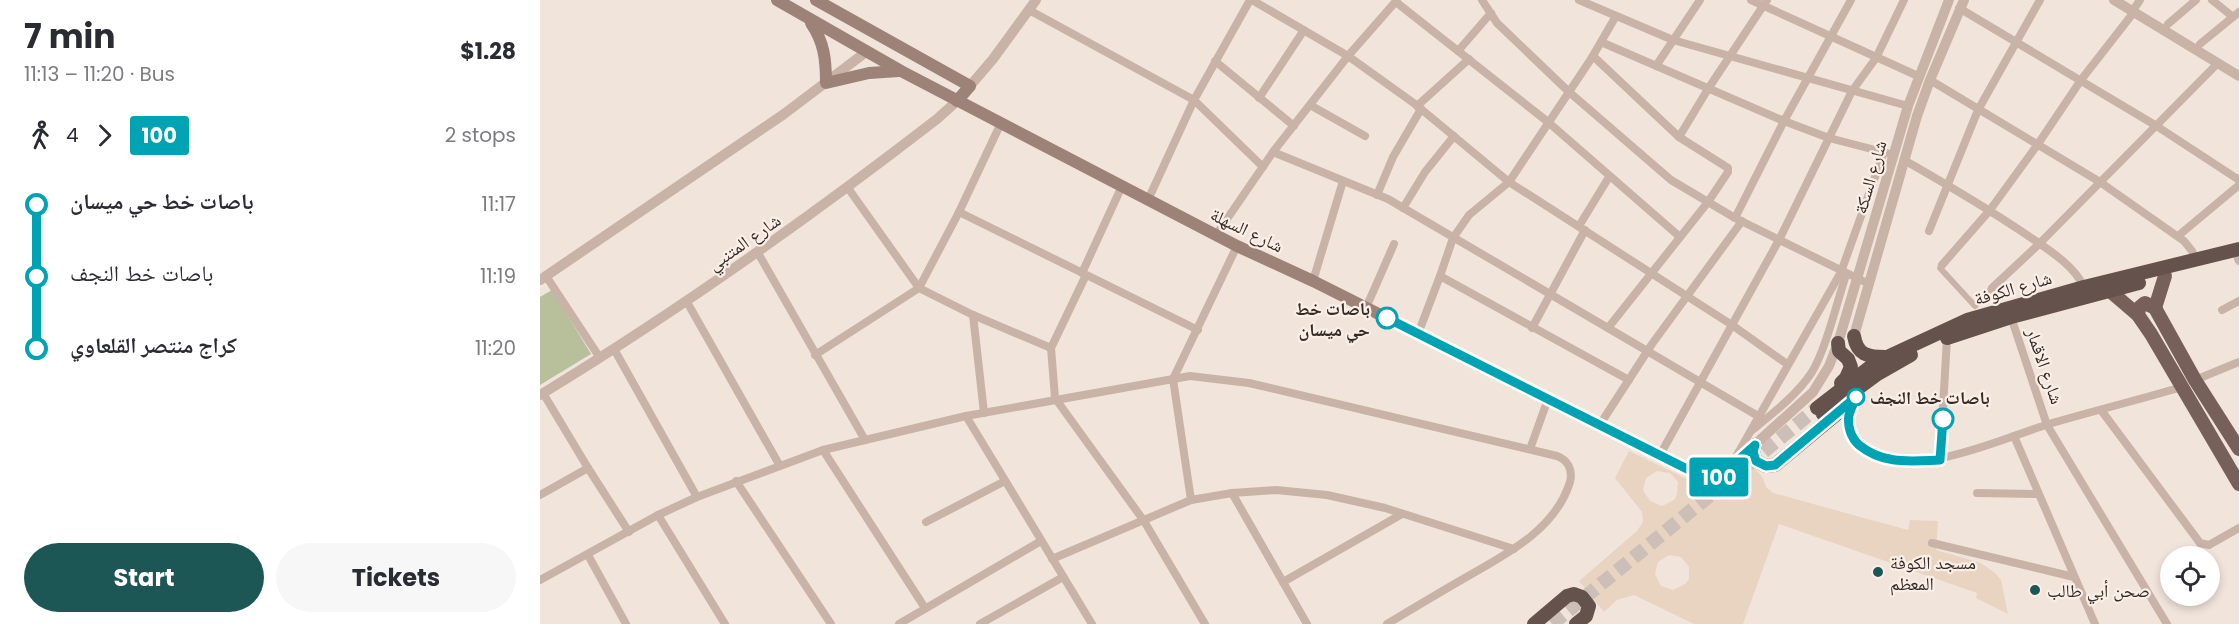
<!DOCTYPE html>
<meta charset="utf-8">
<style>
:root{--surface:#fff;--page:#f7f7f7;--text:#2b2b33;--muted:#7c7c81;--accent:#1d5755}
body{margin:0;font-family:Poppins,"Noto Naskh Arabic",sans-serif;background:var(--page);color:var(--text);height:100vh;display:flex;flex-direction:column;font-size:22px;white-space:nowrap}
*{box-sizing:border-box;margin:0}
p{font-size:20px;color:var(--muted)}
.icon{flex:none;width:33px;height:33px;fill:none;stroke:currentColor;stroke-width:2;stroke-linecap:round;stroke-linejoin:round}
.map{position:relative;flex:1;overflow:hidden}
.side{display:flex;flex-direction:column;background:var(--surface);width:540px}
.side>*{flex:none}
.badge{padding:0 12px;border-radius:4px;font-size:21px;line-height:39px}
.controls{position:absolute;left:1620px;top:546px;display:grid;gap:12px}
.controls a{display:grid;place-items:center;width:60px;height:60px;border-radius:50%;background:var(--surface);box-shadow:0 3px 9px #0003;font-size:30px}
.map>.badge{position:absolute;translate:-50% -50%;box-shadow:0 0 0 3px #fff}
.legs{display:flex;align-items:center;gap:9px;height:66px;padding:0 24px;font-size:20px}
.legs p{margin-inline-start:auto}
.overview{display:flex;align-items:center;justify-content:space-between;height:102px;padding:0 24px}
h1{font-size:33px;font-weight:700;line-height:45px}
.button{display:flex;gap:12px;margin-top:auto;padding:12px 24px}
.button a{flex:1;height:69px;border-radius:36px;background:var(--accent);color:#fff;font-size:24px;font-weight:700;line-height:69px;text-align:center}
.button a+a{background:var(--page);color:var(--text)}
ul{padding:0 24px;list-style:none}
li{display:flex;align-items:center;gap:21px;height:72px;font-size:22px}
li i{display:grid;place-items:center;width:9px;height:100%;margin:0 8px;background:currentColor}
li i::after{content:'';width:15px;height:15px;margin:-8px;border:4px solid;border-radius:50%;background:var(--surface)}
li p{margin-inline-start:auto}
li:first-child i{background:linear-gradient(#0000 50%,currentColor 0)}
li:last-child i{background:linear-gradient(currentColor 50%,#0000 0)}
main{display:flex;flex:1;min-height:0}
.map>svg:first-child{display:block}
</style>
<main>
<section class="side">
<div class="overview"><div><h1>7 min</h1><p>11:13 – 11:20 · Bus</p></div><b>$1.28</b></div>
<div class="legs"><svg class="icon" aria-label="walk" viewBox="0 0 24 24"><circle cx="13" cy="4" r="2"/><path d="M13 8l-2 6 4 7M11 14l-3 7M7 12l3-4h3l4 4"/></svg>4<svg class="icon" aria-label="forward" viewBox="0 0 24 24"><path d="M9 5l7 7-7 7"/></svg><b class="badge" style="background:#00a3b4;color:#fff">100</b><p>2 stops</p></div>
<ul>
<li><i style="color:#00a3b4"></i><b>باصات خط حي ميسان</b><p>11:17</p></li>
<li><i style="color:#00a3b4"></i><span>باصات خط النجف</span><p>11:19</p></li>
<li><i style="color:#00a3b4"></i><b>كراج منتصر القلعاوي</b><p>11:20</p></li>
</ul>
<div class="button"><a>Start</a><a>Tickets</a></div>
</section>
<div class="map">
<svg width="1699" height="624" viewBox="0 0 1699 624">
<rect width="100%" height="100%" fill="#f1e4db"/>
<polygon fill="#b7c09b" points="12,290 51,354 0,385 0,297"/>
<path fill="#e9d4c2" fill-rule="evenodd" d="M1089,451l77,37 11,-1 31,-26 15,17 3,9 7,6 135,37 2,-10 28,1 -2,29 45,13 14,10 6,7 7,34 -32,-16 1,-5 -198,-69 -36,100h-49l-60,-29 -17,5 -13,12 -25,-31 58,-50 6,-9 -1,-10 -27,-34zM1117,471l13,2 8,9 -1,13 -3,5 -12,6 -12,-5 -7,-11 3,-12zM1129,555l12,2 8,10v12l-4,5 -12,6 -12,-4 -6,-12 3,-12z"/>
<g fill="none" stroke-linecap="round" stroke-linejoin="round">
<polyline stroke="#ccbfb7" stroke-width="14" stroke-dasharray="14 7" stroke-linecap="butt" points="1012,624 1277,408"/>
<polyline stroke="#c9b3a7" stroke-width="6" points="1402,265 1400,268 1435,306 1452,288"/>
<g stroke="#c9b3a7" stroke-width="8">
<polyline points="712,0 808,56 875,104 969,182 1192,325 1247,364"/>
<polyline points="942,0 957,23 1028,91 1131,180 1195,218 1329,284"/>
<polyline points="1039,0 1133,40 1368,106"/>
<polyline points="1211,0 1378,76"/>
<polyline points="1672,0 1693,17"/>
<polyline points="856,2 1008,122 1140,237"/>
<polyline points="1596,6 1600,0"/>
<polyline points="1419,8 1615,125 1699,180"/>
<polyline points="489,10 654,100 723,167"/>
<polyline points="1076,16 1051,59 969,182 929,215 913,238 900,276 1089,380"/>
<polyline points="1628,24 1656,0"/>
<polyline points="1061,42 1244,121 1289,138 1347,153"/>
<polyline points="1660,44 1699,12"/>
<polyline points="918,51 951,13"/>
<polyline points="1053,56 1139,137 1188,168 1188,172 1168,202 1068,328"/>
<polyline points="675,61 754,126"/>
<polyline points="1116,66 1160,0"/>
<polyline points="1390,80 1560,182 1644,241 1652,251 1656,260"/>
<polyline points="719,98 764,30"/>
<polyline points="770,105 825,136"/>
<polyline points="877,106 929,59"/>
<polyline points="1139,137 1168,89 1227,0"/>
<polyline points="733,152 848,199 1218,416"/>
<path d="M1364,160c42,24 83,48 123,75 20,14 46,29 57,52"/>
<polyline points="308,188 379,288 433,315 511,348"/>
<polyline points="837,195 853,157 881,109"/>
<polyline points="608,200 654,100 710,0"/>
<polyline points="863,208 885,172 914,136"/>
<polyline points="419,212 658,330"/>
<polyline points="1195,218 1244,121 1311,0"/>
<polyline points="1039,226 1069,177"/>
<polyline points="1389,231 1438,110 1500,0"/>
<polyline points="676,235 733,152 808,56 857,0"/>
<polyline points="1638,236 1699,185"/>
<polyline points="218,253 325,440"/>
<polyline points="1698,259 1699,261"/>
<polyline points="1402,265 1450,210 1498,144 1541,80 1594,12"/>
<polyline points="542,273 582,186"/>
<polyline points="546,275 511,348 515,398 604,521 665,624"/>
<polyline points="6,276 60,358"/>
<polyline points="773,281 803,181"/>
<polyline points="1452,288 1499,244 1678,63"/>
<polyline points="147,302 240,466"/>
<polyline points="826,308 854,244"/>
<polyline points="1682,310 1699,301"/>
<polyline points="433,315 444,413"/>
<polyline points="1471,317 1507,425 1627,624"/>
<polyline points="992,328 1045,230"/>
<polyline points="878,334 900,276"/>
<polyline points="74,349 157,497"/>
<polyline points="275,355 379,288 419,212 461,123"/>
<polyline points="1655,380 1699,362"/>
<polyline points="3,393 48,468 89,532"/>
<path d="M1316,397c-8,22 -12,35 9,52 42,35 138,-11 184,-25 44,-13 89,-24 133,-37"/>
<polyline points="1561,410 1660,543 1669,545 1699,528"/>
<polyline points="426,416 552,624"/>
<polyline points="1059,426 1112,344 1202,221"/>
<path d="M1211,431c21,-17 46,-36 61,-59 14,-23 25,-70 34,-97"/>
<polyline points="1474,436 1555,624"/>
<polyline points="990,449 1008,399"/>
<polyline points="283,450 385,608"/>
<polyline points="1120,455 1239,240 1312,91 1336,58 1364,0"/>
<polyline points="1400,460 1407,338"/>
<polyline points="1193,462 1301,272 1344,152"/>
<polyline points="196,481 291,624"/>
<polyline points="692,493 767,624"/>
<polyline points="1437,493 1498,494"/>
<polyline points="0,495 48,468"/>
<polyline points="651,500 633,379 697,246"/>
<polyline points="118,515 185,624"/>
<polyline points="386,522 465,481"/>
<polyline points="1392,543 1534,577"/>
<polyline points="48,555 86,624"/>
<polyline points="512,559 651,500 692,493 736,490 787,495 845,508 974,549"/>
<path d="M0,580l118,-65 39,-18 126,-47 143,-34 224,-40 59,7 308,73c11,4 16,14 13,26 -15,49 -67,74 -107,97 -26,15 -51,30 -76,45"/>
<polyline points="743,582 862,514"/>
<polyline points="359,624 501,541"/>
<polyline points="440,624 523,577"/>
</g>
<g stroke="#c9b3a7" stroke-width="10">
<polyline points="1574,0 1699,76"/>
<polyline points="430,86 453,59 496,0"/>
<polyline points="0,280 244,114 326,52"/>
<polyline points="1314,336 1377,116 1390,80 1424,0"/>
<path d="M0,395c138,-84 269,-177 397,-276l20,-18"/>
<polyline points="1169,480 1179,477 1273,392 1289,366 1298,343 1368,106 1409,0"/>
</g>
<g stroke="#9d8278" stroke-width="12">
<polyline points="237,0 361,71 697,246 773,281 1169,480"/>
<polyline points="276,0 430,86 417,101"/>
<path d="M271,23c13,19 15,36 15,60l43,-10 30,-2"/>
</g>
<g stroke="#776059" stroke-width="14">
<polyline points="1570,291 1598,315 1611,334 1699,484"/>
<polyline points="1615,308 1625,276"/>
<polyline points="1598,315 1599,308 1605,303 1615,308 1655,380 1699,449"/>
</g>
<g stroke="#66524c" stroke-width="14">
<path d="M1314,336c3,19 14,21 31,21"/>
<polyline points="1407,338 1471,317 1599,283"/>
<polyline points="1298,343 1299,351 1308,359 1311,367 1306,378 1301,383"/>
<polyline points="1277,408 1330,367 1347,357 1427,320 1544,287 1699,249"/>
<polyline points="1283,414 1336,375 1371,355"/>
<polyline points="1215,445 1213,452 1216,461 1226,466 1235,465 1299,412"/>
<polyline points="994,624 1027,596 1034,594 1042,597 1049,606 1046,616 1036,624"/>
</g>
</g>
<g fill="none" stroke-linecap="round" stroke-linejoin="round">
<defs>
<path id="line-1" d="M847,318l322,162 10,-3 36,-32 -2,7 3,9 10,5 9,-1 81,-68c-2,5 -5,12 -7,18 -2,11 2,23 10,30 24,20 52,16 81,15l3,-41"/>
</defs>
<use href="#line-1" stroke="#fff" stroke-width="14"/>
<use href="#line-1" stroke="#00a3b4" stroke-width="9"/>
</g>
<g fill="#fff" stroke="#00a3b4" stroke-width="3">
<circle cx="847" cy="318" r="10"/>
<circle cx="1316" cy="397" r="8"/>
<circle cx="1403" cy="419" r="10"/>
</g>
<g fill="#1d5755" stroke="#f9efe7" stroke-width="2">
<circle cx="1338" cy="572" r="6"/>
<circle cx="1495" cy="590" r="6"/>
</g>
<g text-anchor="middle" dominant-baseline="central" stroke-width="4.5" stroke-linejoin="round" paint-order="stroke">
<g font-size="18" fill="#362a27" stroke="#f9efe7">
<text transform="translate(1330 177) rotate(-74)">شارع السكة</text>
<text transform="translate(707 230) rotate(26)">شارع السهلة</text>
<text transform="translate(204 242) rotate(-35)">شارع المتنبي</text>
<text transform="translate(1473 288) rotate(-16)">شارع الكوفة</text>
<text transform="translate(1505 366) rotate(71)">شارع الاقمار</text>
</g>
<g font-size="18" font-weight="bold" fill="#362a27" stroke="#f9efe7" text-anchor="end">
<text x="830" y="308">باصات خط<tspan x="830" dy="21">حي ميسان</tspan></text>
<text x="1330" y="397" text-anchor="start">باصات خط النجف</text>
</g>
<g font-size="18" fill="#362a27" stroke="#f9efe7" text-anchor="start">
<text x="1350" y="562">مسجد الكوفة<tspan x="1350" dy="21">المعظم</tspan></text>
<text x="1507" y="590">صحن أبي طالب</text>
</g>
</g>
</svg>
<div class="controls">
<a><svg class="icon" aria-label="locate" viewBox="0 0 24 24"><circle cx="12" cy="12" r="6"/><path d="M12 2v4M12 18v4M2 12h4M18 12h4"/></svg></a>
</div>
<b class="badge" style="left:1179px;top:477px;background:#00a3b4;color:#fff">100</b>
</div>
</main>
